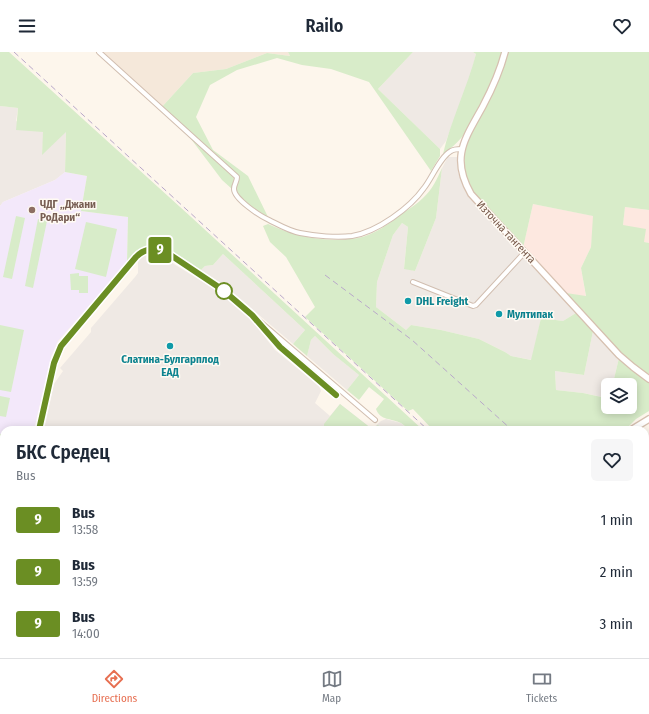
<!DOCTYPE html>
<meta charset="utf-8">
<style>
:root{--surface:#fff;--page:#f6f6f7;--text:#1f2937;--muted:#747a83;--line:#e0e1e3;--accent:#e76f51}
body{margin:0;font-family:"Fira Sans Condensed",sans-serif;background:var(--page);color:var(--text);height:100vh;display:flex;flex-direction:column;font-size:15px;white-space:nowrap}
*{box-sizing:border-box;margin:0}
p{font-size:13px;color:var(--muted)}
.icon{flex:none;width:22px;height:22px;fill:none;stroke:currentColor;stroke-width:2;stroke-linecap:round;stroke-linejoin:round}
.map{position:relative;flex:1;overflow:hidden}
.details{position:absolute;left:0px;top:374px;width:649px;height:232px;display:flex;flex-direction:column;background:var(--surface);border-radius:12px 12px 0 0;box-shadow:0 2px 10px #0003}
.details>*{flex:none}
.badge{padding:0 8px;border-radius:3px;font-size:14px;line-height:26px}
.tools{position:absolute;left:601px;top:326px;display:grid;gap:8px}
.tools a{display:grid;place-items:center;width:36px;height:36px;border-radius:6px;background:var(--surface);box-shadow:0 2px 10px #0003;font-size:20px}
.map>.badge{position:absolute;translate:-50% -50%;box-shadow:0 0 0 2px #fff}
.round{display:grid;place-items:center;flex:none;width:42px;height:42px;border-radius:6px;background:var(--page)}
.overview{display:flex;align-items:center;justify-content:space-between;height:68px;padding:0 16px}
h1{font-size:19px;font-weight:600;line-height:30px}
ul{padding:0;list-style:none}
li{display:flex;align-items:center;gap:12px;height:52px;padding:0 16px}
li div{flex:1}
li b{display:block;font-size:15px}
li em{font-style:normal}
li .badge{min-width:44px;font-weight:700;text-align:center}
header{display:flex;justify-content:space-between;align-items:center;height:52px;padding:0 16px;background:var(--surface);font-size:18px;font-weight:600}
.tab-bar{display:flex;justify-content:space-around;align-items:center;height:56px;border-top:1px solid var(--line);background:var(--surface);font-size:11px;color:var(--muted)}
.tab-bar a{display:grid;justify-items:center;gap:2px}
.tab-bar .current{color:var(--accent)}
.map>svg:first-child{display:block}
</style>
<header><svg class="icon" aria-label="menu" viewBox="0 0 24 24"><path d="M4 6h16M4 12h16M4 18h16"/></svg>Railo<svg class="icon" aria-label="heart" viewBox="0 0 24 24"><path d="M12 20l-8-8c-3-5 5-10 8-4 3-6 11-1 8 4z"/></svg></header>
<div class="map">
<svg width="649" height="606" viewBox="0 0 649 606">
<rect width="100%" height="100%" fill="#fdf6ec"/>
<polygon fill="#f5e8da" points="96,0 288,0 290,4 267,1 226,17 193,21 160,57"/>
<g fill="#fde8e0">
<polygon points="533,152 594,164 591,195 581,216 586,245 566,241 523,196"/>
<polygon points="625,155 649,158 649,191 644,190 623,173"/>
<polygon points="645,586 649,590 649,606 544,606 546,602 645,602"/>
</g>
<g fill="#efe9e4">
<polygon points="413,0 473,0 476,2 470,26 446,89 440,97 378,37"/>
<polygon points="0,54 18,56 16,69 44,80 42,102 66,79 65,120 55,128 3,150 0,154"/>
<polygon points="448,105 457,105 458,120 466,141 576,261 563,269 541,266 532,308 511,304 505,300 479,287 441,278 411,273 406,278 376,255 377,230 393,183 402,171 408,175 404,216 415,219 436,166 442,116"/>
<polygon points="151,201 169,209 216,238 233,250 249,265 275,298 319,334 321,339 315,351 330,364 340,352 372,377 381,369 386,367 401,371 409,378 44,378 54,332 63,319 60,316 91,280 91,276 135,225 138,221 138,210 141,205 146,202"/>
<polygon points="223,202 305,278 293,292 224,233 201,218 205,214 213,213"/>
<polygon points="593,279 619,306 613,331 608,331 607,346 583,341 556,338 555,319 584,323"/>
<polygon points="315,284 333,302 359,323 347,338 307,304 311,288"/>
<polygon points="0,431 4,431 4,509 2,520 0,521"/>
<polygon points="12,602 166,602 165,606 13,606"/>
</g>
<polygon fill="#f3e8fa" points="65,120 87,124 81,159 128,165 127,211 58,289 51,305 34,378 4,378 4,426 0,425 0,154 3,150 55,128"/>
<g fill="#d8ecc9">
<path d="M0,0h9l181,164 233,214h-14c-2,-2 -5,-5 -8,-7 -9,-5 -21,-2 -25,-14l8,-10 -15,-12 -10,13 -12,-10 12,-15 -26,-21 -18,-18 -4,4 -4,16 -14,-12 12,-14 -82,-76 -10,11 -8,1 -4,4c-16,-10 -41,-32 -61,-21 -6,3 -9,9 -13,14l1,-46 -47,-6 6,-35 -22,-4 1,-40 -24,23 1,-23 -27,-2 2,-22 -18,-2z"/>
<polygon points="288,0 413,0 378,37 440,97 440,104 431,119 369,30 331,17 302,13 277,6 237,18 210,33 196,65 213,98 248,124 268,165 252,155 222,128 191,87 160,57 193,21 226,17 267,1 290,4"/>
<path d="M473,0h29c-9,30 -21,60 -40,85 -5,6 -12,12 -19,17 8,-34 24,-66 33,-100z"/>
<path d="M506,0h143v158l-24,-3 -2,18 23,4 -2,13 5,1v133c-32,-23 -57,-54 -83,-83l20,3 -5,-28 10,-21 2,-31 -60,-12 -10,44 -50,-55 -5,-10 -3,-10 -1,-17 4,-16z"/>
<path d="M442,116l-6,50 -21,53 -11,-2 4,-42 -6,-4 -9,12 -16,47 -1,25 30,23 5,-5 30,5 38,9 26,13 6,4 20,4 10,-42 22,3 13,-8 17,18 -9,44 -29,-4 1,19 27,3 23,5 2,-12v21h22v-22h-22v-2h5l6,-25 30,25v28l-13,8 -11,11h-192l-20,-21 -5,2 -103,-94 10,-10 -29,-50 -16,-15 -7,-16 5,-2c28,13 59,19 90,14 16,-3 32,-15 45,-25 7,-5 14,-9 20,-15 9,-8 14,-19 19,-30z"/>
<polygon points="16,164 25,166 12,227 3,225"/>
<polygon points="38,167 47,169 33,236 25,234"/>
<polygon points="86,170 117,177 106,225 75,217"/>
<polygon points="79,221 79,224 88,224 88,241 79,241 79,238 71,238 70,222"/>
<polygon points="0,273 24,278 11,340 0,338"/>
<polygon points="0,344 10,346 6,365 0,364"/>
<polygon points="340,352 372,377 378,373 382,378 326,378 324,375 324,372"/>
<rect x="0" y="382" width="4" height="33"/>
<polygon points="649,414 648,426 649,575 645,571 645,426"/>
<polygon points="415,602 518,602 516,606 423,606"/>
</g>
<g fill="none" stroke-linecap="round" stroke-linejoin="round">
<defs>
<g id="street">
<path d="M99,0l138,125c0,5 -3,7 -3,12 0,10 26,27 35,31 10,5 20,11 31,13 15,3 37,5 52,3 25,-4 58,-28 72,-48 8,-10 16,-31 27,-37 3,-2 7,-2 11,-2"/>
<polyline points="413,230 473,254 476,253 525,200"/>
<path d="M39,378l15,-67 7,-17 77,-91c7,-7 16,-7 25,-5l60,40 152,130"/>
</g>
<g id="secondary">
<path d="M505,0c-5,19 -13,37 -22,54 -18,33 -33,51 -12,88l148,161 14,12 16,12"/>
<polyline points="631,378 649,367"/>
<polyline points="0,428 4,429"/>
<polyline points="0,545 4,526"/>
<polyline points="4,554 1,574 4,592"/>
<polyline points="0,597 3,606"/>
<polyline points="7,602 9,606"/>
<polyline points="297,602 314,606"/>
<polyline points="229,606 230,602"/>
<polyline points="521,606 523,602"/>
</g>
<g id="primary">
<polyline points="645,401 649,388"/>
<polyline points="645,416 649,404"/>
<polyline points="535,606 537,602"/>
<polyline points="540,606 543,602"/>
</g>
</defs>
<use href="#street" stroke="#d1beb0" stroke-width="6"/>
<use href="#secondary" stroke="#d6c0b0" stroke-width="8"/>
<use href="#primary" stroke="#dad1cd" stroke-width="8"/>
<use href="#street" stroke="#fff" stroke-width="4"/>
<use href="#secondary" stroke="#fff" stroke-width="5.5"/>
<use href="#primary" stroke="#fbd9a5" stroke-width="6"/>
<g stroke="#b9a8c9" stroke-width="1">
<polyline points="0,532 4,534"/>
<polyline points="244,602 261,606"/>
</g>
<g stroke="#b9a8c9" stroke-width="1" stroke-dasharray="6 4" stroke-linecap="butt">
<polyline points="14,0 428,378"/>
<polyline points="325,223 412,288 512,378"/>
<polyline points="645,580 649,583"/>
</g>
</g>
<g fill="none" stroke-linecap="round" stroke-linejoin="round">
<defs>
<path id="line" d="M39,378l15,-67 7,-17 75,-89c8,-8 16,-9 27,-7l60,40 29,25 28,32 56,48"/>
</defs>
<use href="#line" stroke="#fff" stroke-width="9"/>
<use href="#line" stroke="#6b8e23" stroke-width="6"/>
</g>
<circle fill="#8d6e63" stroke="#fffaf3" stroke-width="1.5" cx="32" cy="158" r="4"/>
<circle fill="#fff" stroke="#6b8e23" stroke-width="2" cx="224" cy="239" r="8"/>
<g fill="#0f9aa8" stroke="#fffaf3" stroke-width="1.5">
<circle cx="408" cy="249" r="4"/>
<circle cx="499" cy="262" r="4"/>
<circle cx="170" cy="294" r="4"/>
</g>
<g text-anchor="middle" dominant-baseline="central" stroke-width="3" stroke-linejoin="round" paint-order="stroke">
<g font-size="11" font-weight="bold" fill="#785e54" stroke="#fffaf3" text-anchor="start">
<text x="40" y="152">ЧДГ „Джани<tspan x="40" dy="13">РоДари“</tspan></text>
</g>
<g font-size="11" fill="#7a5c4d" stroke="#fffaf3">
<text transform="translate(506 180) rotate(47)">Източна тангента</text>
</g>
<g font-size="11" font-weight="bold" fill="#0d838f" stroke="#fffaf3" text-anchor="start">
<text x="416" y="249">DHL Freight</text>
<text x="507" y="262">Мултипак</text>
<text x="170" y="307" text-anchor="middle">Слатина-Булгарплод<tspan x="170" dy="13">ЕАД</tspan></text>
</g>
</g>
</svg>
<div class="tools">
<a><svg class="icon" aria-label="layers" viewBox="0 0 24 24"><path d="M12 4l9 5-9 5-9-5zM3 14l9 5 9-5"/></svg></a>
</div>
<b class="badge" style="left:160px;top:198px;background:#6b8e23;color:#fff">9</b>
<section class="details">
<div class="overview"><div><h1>БКС Средец</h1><p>Bus</p></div><a class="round"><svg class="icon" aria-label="heart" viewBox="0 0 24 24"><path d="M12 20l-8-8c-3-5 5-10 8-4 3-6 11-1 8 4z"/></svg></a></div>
<ul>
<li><span class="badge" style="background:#6b8e23;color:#fff">9</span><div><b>Bus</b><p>13:58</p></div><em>1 min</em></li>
<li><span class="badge" style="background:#6b8e23;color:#fff">9</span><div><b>Bus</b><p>13:59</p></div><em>2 min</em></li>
<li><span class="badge" style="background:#6b8e23;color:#fff">9</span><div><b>Bus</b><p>14:00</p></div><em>3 min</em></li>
</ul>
</section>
</div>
<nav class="tab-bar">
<a class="current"><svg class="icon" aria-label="directions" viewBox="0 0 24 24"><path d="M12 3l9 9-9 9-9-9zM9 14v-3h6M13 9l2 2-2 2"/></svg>Directions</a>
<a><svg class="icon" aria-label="map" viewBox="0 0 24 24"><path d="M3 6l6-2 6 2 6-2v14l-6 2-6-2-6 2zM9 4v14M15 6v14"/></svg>Map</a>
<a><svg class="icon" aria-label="tickets" viewBox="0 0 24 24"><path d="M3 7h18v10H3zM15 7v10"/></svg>Tickets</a>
</nav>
